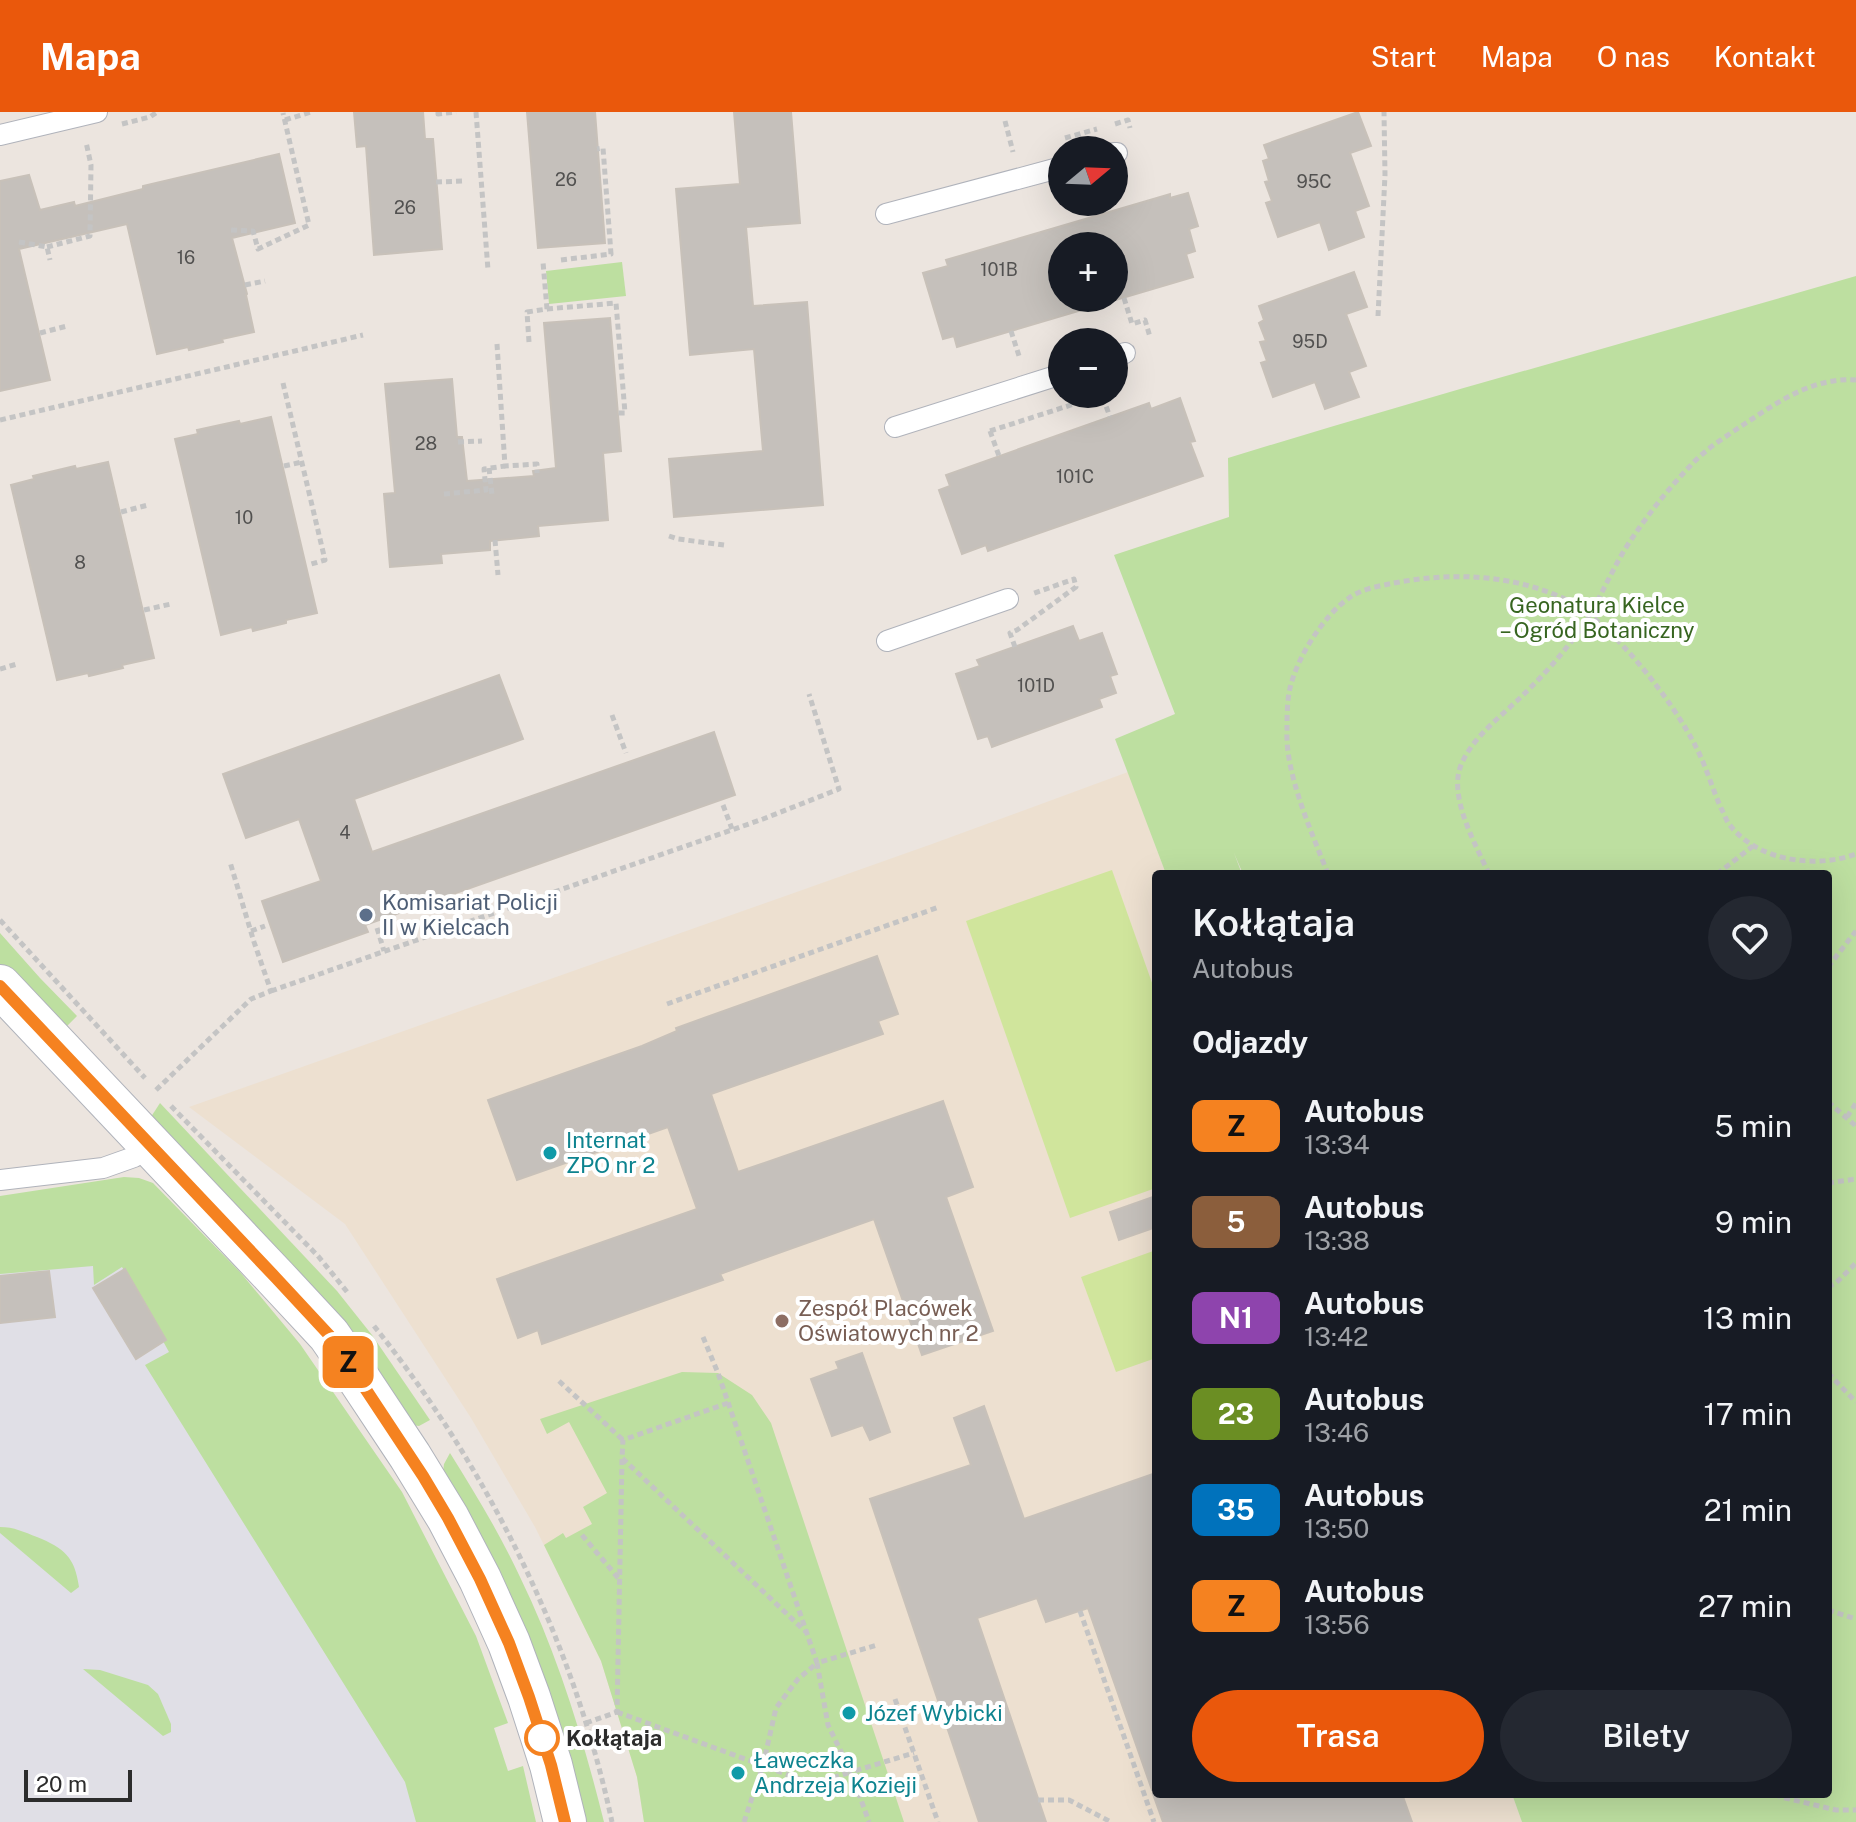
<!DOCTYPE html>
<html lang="pl">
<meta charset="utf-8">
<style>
:root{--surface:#171b24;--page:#242831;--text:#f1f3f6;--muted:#9ea1a6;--accent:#ea580c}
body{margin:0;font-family:"Public Sans",sans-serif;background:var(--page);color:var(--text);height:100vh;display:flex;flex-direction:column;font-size:30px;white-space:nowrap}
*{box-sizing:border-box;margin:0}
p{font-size:26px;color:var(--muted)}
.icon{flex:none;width:44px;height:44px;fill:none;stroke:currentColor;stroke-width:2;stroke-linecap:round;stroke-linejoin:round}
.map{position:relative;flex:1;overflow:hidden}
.details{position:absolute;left:1152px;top:758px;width:680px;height:928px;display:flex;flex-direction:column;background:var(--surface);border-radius:8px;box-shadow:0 8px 32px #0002}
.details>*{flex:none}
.badge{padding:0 16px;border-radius:12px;font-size:28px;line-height:52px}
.needle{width:52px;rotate:71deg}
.buttons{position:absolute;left:1048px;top:24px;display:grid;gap:16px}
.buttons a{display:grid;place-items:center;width:80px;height:80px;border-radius:50%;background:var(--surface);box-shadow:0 8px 32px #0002;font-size:40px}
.scale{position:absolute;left:24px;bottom:20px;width:108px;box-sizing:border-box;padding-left:8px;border:4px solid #2c2c2c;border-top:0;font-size:22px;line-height:28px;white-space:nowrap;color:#2c2c2c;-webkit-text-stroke:6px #fff;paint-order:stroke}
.map>.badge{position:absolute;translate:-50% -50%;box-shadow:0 0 0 4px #fff}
h2{padding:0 40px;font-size:30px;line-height:72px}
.round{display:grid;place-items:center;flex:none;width:84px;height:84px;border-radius:42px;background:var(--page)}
.summary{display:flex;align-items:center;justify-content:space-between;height:136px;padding:0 40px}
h1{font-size:38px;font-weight:600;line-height:60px}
.action{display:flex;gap:16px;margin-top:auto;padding:16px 40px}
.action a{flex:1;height:92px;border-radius:48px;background:var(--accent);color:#fff;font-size:32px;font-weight:600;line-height:92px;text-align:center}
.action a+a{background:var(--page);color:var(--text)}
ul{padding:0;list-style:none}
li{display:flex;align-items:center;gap:24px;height:96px;padding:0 40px}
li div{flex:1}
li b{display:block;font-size:30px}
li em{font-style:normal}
li .badge{min-width:88px;font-weight:700;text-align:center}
header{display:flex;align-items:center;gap:48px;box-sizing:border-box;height:112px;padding:0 40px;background:var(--accent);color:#fff}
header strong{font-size:38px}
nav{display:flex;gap:44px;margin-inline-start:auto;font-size:28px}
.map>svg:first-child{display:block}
</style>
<header>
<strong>Mapa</strong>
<nav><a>Start</a><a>Mapa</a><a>O nas</a><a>Kontakt</a></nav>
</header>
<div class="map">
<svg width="1856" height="1710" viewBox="0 0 1856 1710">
<rect width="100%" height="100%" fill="#ece5df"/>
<polygon fill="#e0dfe6" points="141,1108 476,1710 0,1710 0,1125"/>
<polygon fill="#ede0d0" points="1128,660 1166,762 1156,762 1156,1682 1512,1682 1522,1710 644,1710 637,1665 601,1549 535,1415 471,1306 345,1112 189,995 932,732"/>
<g fill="#bddfa0">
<polygon points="622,150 626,184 549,192 546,159"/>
<path d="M1856,164v1546h-334l-10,-28h316v-920h-585l-9,-21 8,21h-76l-51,-135 60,-25 -61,-159 115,-38 -1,-59c208,-64 419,-121 628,-182z"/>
<polygon points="0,821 40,866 77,904 64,917 0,852"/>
<polygon points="160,991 337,1179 372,1223 430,1308 419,1314 412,1313 149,1008"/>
<polygon points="124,1065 139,1066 153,1071 240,1160 300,1232 402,1380 476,1524 508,1611 494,1616 508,1659 523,1654 536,1710 416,1710 405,1670 145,1253 169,1240 122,1155 94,1173 93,1154 0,1162 0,1084"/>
<polygon points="682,1260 718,1261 752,1283 771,1311 904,1710 644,1710 637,1665 601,1549 544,1433 563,1421 566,1426 592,1412 583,1395 607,1381 569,1310 547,1322 540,1307"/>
<path d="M450,1341c25,40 50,81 70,124 38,78 63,161 84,245h-21l-140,-350 1,-8z"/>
<path d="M0,1415c14,0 24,5 37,10 27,11 38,20 42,50l-8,6 -71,-60z"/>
<polygon points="83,1557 100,1558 148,1573 158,1582 171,1612 171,1620 163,1624"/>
</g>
<g fill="#d0e59c">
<polygon points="1112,758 1156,882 1156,1076 1070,1106 966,809"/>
<polygon points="1156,1138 1156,1246 1116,1260 1081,1165"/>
</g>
<g fill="#c5c0bb" stroke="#c8c1b9" stroke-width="2" fill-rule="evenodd">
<polygon points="354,0 423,0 425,27 433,27 442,137 374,143 366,34 357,35"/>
<polygon points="527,0 595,0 605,131 538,136"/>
<polygon points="734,0 791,0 800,111 746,115 753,194 807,190 823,393 674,405 669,347 763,339 754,237 690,243 676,77 740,72"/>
<polygon points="1358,0 1371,34 1350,41 1369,94 1355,99 1364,125 1329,138 1320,110 1278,125 1266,91 1272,89 1265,70 1269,69 1263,49 1269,47 1264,33"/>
<polygon points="279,42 295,111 232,126 247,182 246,183 254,220 222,227 223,230 189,238 188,235 157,242 127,112 19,137 50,268 0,279 0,69 29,63 40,98 74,90 75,94 143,77 143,74"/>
<path d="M1188,81l10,33 -9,3 6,22 -9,3 7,23 -236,70 -3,-11 -11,3 -20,-66 25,-7 -2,-6 224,-66v4zM1062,134h52v52h-52z"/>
<polygon points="1354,160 1367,195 1346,202 1366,254 1349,260 1359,285 1325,297 1315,270 1273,285 1261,251 1267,249 1260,230 1266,229 1259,211 1264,208 1259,194"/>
<polygon points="610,206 621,339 603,341 608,408 538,414 539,424 490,429 490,438 441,442 442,451 390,455 384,382 395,381 385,272 452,267 457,325 462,325 467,369 534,364 533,359 556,356 544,211"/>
<polygon points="1180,286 1195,329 1190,330 1203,364 988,439 986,433 962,442 939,378 950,374 946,363 1149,291 1151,297"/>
<polygon points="271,305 317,501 286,508 286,511 253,519 252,515 221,523 175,327 198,322 197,318 220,313 239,309 240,312"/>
<polygon points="108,350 154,546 122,553 123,556 89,564 88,561 57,568 11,373 34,367 33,364 75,354 76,357"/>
<polygon points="1073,514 1079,529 1102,521 1117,562 1110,564 1116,581 1099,587 1102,595 992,635 988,624 978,627 956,562 980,554 977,548"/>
<polygon points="499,563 523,627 354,687 372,740 714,620 735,683 365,813 368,820 283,850 262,789 321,769 299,707 246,726 223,662"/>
<polygon points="877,844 898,902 878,909 883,922 711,982 738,1060 943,989 973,1075 946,1085 993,1219 922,1243 874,1107 720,1162 723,1168 542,1232 538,1218 518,1226 497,1167 697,1097 668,1015 517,1068 488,988 642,934 677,919 676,916"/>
<polygon points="1156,1084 1156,1115 1119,1128 1110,1100"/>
<polygon points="125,1157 166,1228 136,1247 93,1176"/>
<polygon points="49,1159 55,1205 0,1211 0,1164"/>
<polygon points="862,1241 890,1320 870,1328 863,1313 832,1324 811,1267 839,1257 836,1250"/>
<polygon points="984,1294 1024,1407 1156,1361 1156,1678 1152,1678 1088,1496 1046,1510 1037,1486 977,1506 1046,1710 979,1710 870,1387 971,1353 954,1306"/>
<polygon points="1153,1682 1402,1682 1412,1710 1163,1710"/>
</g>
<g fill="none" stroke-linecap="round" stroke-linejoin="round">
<defs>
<g id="service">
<polyline points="0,23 97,0"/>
<polyline points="1114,41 1117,41"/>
<polyline points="886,102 1062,55"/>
<polyline points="1114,245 1125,241"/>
<polyline points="895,315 1062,262"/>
<polyline points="887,529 1008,487"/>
<polyline points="0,1068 103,1056 134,1045 150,1033"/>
</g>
<polyline id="minor" points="0,874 276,1166 329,1223 347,1249 410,1344 448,1406 480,1467 509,1531 529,1585 551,1653 565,1710"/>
</defs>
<use href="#service" stroke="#b0b3bb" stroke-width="22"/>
<use href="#minor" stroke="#b0b3bb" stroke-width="44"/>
<g stroke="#c4c4c4" stroke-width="5" stroke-dasharray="6 4" stroke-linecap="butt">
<polyline points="438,0 438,2 456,0"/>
<polyline points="476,0 488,158"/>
<polyline points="285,8 311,0"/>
<polyline points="1005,9 1013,40"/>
<polyline points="122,12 150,5 157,0"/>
<polyline points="1115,12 1128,8 1130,16"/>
<polyline points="1065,26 1097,17"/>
<polyline points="436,70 463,69"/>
<polyline points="231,118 253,119 258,137 309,113 283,1"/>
<polyline points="19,130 47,135 50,148"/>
<polyline points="47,135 90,124 91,53 86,30"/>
<polyline points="561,148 611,142 603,36 597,37"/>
<polyline points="245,173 265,169"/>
<polyline points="1124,186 1132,212 1145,208 1150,225"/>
<polyline points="547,197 616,191 625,301 618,301"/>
<polyline points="1378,204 1385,63 1384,0"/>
<polyline points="1011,219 1020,247"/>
<polyline points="40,221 67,214"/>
<polyline points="529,230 527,200 547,197 543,150"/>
<polyline points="1078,230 1093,225"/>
<polyline points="497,232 505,354 537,352 537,361"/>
<polyline points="283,271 325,448 308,453"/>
<polyline points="0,308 363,223"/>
<polyline points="990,319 1102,283 1110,305"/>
<polyline points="990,319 999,344"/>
<polyline points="458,330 482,329"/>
<polyline points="284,354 302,350"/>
<polyline points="489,356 492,383"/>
<polyline points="444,382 486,378 484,357 505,354"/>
<polyline points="121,400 148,393"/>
<polyline points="669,424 678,427 724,433"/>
<polyline points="495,428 498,463"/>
<polyline points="144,498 171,492"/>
<polyline points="1015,535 1010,521 1017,518 1076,475 1074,467 1032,482"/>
<polyline points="0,557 17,552"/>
<polyline points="612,603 626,641"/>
<polyline points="723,693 732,717"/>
<path d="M1328,762c-16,-41 -43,-100 -41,-144 0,-13 0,-29 3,-42 7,-30 33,-72 59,-90 12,-9 30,-12 45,-15 58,-11 117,-9 171,16 46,22 108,102 131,148 10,19 16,41 25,61 3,5 5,12 8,16 28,37 86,45 127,30"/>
<path d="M1489,762c-13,-29 -41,-77 -28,-109 11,-27 39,-48 60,-68 19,-18 37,-38 53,-59 21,-27 33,-59 51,-89 20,-31 42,-59 67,-85 15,-16 36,-29 54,-41 33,-22 68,-46 110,-43"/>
<polyline points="1717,762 1753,734"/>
<polyline points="0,808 145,966"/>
<polyline points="377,816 384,839"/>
<polyline points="251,819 265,814"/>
<polyline points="1828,855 1856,819"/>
<polyline points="271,879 763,707 839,677 809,582"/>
<polyline points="667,892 939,795"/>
<polyline points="156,978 251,887 271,879 254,830 230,750"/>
<polyline points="1828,990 1856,1014"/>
<polyline points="171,994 318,1144 348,1181"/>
<polyline points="1847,1005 1856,991"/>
<polyline points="1828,1071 1856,1067"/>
<polyline points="1828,1175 1836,1171 1856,1151"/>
<path d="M374,1214c114,142 200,317 238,496"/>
<polyline points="703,1225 718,1261 817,1551 877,1533"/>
<polyline points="1828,1261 1856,1290"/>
<polyline points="559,1269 623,1328"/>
<polyline points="728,1291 623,1328 622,1346 806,1520"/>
<polyline points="582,1423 619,1467"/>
<polyline points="1828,1498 1856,1507"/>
<polyline points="1080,1499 1154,1710"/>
<polyline points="817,1551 828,1613 851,1660 914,1641"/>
<polyline points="895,1587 938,1710"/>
<polyline points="617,1600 813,1672 851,1660 869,1710"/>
<polyline points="586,1611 617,1600 622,1347"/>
<polyline points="1775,1682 1781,1685 1836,1698 1856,1698"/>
<polyline points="1038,1688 1069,1688 1111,1710"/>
<polyline points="744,1710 763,1653 776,1596 798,1567 816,1552"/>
</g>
<use href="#service" stroke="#fff" stroke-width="20"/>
<use href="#minor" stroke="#fff" stroke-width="42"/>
</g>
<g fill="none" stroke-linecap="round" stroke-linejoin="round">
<defs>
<polyline id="line" points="0,874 276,1166 329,1223 347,1249 423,1364 448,1406 480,1467 509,1531 529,1585 551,1653 565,1710"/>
</defs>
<use href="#line" stroke="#fff" stroke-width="18"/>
<use href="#line" stroke="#f58220" stroke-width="12"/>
</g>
<circle fill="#5c6f8a" stroke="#fff" stroke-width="3" cx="366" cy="803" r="8"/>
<g fill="#0f9aa8" stroke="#fff" stroke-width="3">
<circle cx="550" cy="1041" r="8"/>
<circle cx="849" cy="1601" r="8"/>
<circle cx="738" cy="1661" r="8"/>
</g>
<circle fill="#8d6e63" stroke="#fff" stroke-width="3" cx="782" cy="1209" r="8"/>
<circle fill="#fff" stroke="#f58220" stroke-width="4" cx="542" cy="1626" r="16"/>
<g text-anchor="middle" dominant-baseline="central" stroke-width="8" stroke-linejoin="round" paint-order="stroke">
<g font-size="18" fill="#525150">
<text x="566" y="67">26</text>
<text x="1314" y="69">95C</text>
<text x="405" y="95">26</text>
<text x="186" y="145">16</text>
<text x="999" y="157">101B</text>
<text x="1310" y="229">95D</text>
<text x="426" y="331">28</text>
<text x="1075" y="364">101C</text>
<text x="244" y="405">10</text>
<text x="80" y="450">8</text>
<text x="1036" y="573">101D</text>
<text x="345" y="720">4</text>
</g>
<g font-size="22" fill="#376520" stroke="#fff">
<text x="1597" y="493">Geonatura Kielce<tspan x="1597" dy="25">– Ogród Botaniczny</tspan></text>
</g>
<g font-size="22" fill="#4e5e75" stroke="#fff" text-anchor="start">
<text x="382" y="790">Komisariat Policji<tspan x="382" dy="25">II w Kielcach</tspan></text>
</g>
<g font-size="22" fill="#0d838f" stroke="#fff" text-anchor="start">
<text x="566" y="1028">Internat<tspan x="566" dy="25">ZPO nr 2</tspan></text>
<text x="865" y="1601">Józef Wybicki</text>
<text x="754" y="1648">Ławeczka<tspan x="754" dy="25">Andrzeja Kozieji</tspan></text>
</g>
<g font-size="22" fill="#785e54" stroke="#fff" text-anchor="start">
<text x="798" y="1196">Zespół Placówek<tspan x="798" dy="25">Oświatowych nr 2</tspan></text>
</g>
<g font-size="22" font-weight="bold" fill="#2c2c2c" stroke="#fff" text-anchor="start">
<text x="566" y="1626">Kołłątaja</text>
</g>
</g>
</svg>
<div class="buttons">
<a><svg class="needle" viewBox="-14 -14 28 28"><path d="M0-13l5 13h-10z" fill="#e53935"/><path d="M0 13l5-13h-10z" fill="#9ea1a6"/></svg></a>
<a>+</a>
<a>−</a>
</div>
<div class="scale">20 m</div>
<b class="badge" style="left:348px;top:1250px;background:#f58220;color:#111">Z</b>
<section class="details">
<div class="summary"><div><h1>Kołłątaja</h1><p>Autobus</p></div><a class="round"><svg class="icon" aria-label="heart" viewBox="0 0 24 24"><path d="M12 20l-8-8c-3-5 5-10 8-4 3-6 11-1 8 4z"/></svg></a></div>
<h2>Odjazdy</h2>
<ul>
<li><span class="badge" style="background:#f58220;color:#111">Z</span><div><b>Autobus</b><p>13:34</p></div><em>5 min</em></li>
<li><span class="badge" style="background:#8b5e3c;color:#fff">5</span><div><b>Autobus</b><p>13:38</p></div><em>9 min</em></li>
<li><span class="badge" style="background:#8e44ad;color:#fff">N1</span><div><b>Autobus</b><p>13:42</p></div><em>13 min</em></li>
<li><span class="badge" style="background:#6b8e23;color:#fff">23</span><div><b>Autobus</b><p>13:46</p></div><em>17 min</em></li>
<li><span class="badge" style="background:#0072bc;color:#fff">35</span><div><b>Autobus</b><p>13:50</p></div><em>21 min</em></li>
<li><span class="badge" style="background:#f58220;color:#111">Z</span><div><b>Autobus</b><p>13:56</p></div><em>27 min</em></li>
</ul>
<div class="action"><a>Trasa</a><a>Bilety</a></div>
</section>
</div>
